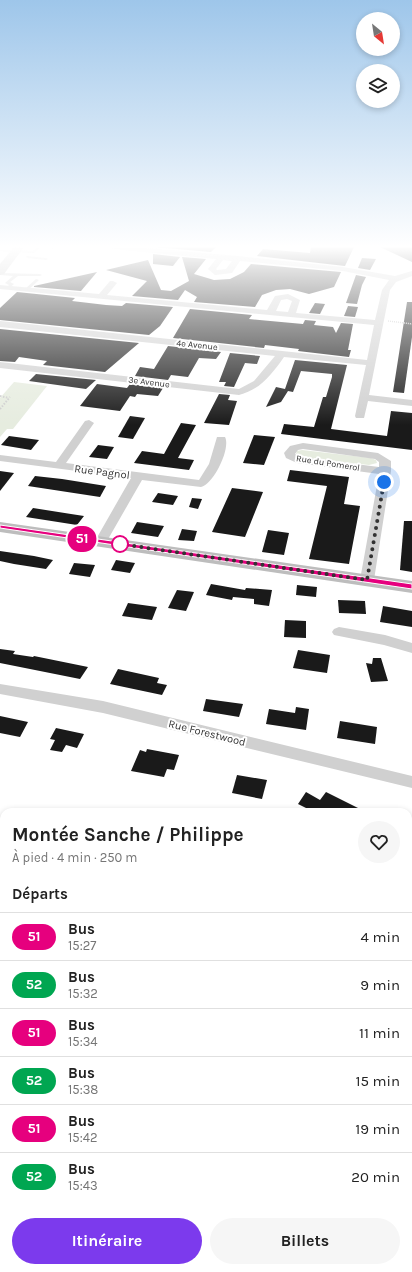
<!DOCTYPE html>
<html lang="fr">
<meta charset="utf-8">
<style>
:root{--surface:#fff;--page:#f6f6f6;--text:#222;--muted:#767676;--line:#e0e0e0;--accent:#7c3aed}
body{margin:0;font-family:Karla,sans-serif;background:var(--page);color:var(--text);height:100vh;display:flex;flex-direction:column;font-size:15px;white-space:nowrap}
*{box-sizing:border-box;margin:0}
p{font-size:13px;color:var(--muted)}
.icon{flex:none;width:22px;height:22px;fill:none;stroke:currentColor;stroke-width:2;stroke-linecap:round;stroke-linejoin:round}
.map{position:relative;flex:1;overflow:hidden}
.sheet{position:absolute;left:0px;top:808px;width:412px;height:464px;display:flex;flex-direction:column;background:var(--surface);border-radius:12px 12px 0 0;box-shadow:0 2px 6px #0003}
.sheet>*{flex:none}
.badge{padding:0 8px;border-radius:13px;font-size:14px;line-height:26px}
.needle{width:26px;rotate:150deg}
.fabs{position:absolute;left:356px;top:12px;display:grid;gap:8px}
.fabs a{display:grid;place-items:center;width:44px;height:44px;border-radius:50%;background:var(--surface);box-shadow:0 2px 6px #0003;font-size:20px}
.you{position:absolute;width:20px;height:20px;margin:-10px;border:3px solid #fff;border-radius:50%;background:#1a73e8;box-shadow:0 0 0 6px #1a73e833}
.map>.badge{position:absolute;translate:-50% -50%;box-shadow:0 0 0 2px #fff}
h2{padding:0 12px;font-size:15px;line-height:36px}
.round{display:grid;place-items:center;flex:none;width:42px;height:42px;border-radius:21px;background:var(--page)}
.summary{display:flex;align-items:center;justify-content:space-between;height:68px;padding:0 12px}
h1{font-size:19px;font-weight:700;line-height:30px}
.cta{display:flex;gap:8px;margin-top:auto;padding:8px 12px}
.cta a{flex:1;height:46px;border-radius:24px;background:var(--accent);color:#fff;font-size:16px;font-weight:700;line-height:46px;text-align:center}
.cta a+a{background:var(--page);color:var(--text)}
ul{padding:0;list-style:none}
li{display:flex;align-items:center;gap:12px;height:48px;padding:0 12px;border-top:1px solid var(--line)}
li div{flex:1}
li b{display:block;font-size:15px}
li em{font-style:normal}
li .badge{min-width:44px;font-weight:700;text-align:center}
.map>svg:first-child{display:block}
</style>
<div class="map">
<svg width="412" height="1272" viewBox="0 0 412 1272">
<rect width="100%" height="100%" fill="#fff"/>
<g fill="#e6ecdf">
<polygon points="14,382 47,386 13,429 7,429 0,437 0,398"/>
<polygon points="302,450 371,458 376,460 377,463 369,465 302,457 296,454 297,451"/>
</g>
<g fill="#1a1a1a">
<polygon points="154,247 216,247 211,252"/>
<polygon points="311,247 354,247 345,266 257,256 263,249 310,253"/>
<polygon points="380,247 412,247 412,262"/>
<polygon points="153,254 180,257 173,266 153,264"/>
<polygon points="182,257 206,259 194,274 214,280 230,279 244,272 251,264 341,272 334,287 309,294 290,289 276,290 262,295 255,307 194,302 197,297 185,290 178,300 132,296 147,281 106,270 148,260 161,290 171,291 189,281"/>
<polygon points="362,258 376,259 370,270 358,268"/>
<polygon points="97,272 81,291 34,287 34,286"/>
<polygon points="356,275 366,277 362,285 357,304 346,303"/>
<polygon points="17,292 75,298 72,301 106,305 122,306 126,303 173,307 160,326 149,335 0,320 0,308"/>
<polygon points="407,302 412,302 412,337 404,393 393,392"/>
<polygon points="315,303 325,304 320,314 309,313"/>
<polygon points="348,306 358,307 355,317 344,316"/>
<polygon points="190,309 252,315 249,319 303,324 305,320 316,321 314,325 333,327 336,333 341,323 353,324 348,350 351,350 349,357 298,351 299,349 265,345 264,348 173,338"/>
<polygon points="0,329 139,343 105,372 43,365 47,361 19,357 15,362 0,361"/>
<polygon points="168,346 221,352 216,359 199,358 188,377 171,375 168,380 135,376 140,367 154,369"/>
<polygon points="230,353 260,356 257,364 245,363 234,387 224,386 226,382 219,382"/>
<polygon points="295,360 347,365 331,429 387,436 391,411 412,413 412,450 281,434 284,424 314,427 323,397 326,397 332,377 332,374 301,371 293,392 288,391 281,402 266,407 276,387 285,389"/>
<polygon points="36,374 96,380 86,389 29,381"/>
<polygon points="97,384 127,388 130,384 163,388 158,396 137,394 135,397 130,396 120,411 80,406"/>
<polygon points="219,394 230,395 228,400 237,401 229,425 204,423"/>
<polygon points="130,416 145,418 133,439 118,437"/>
<polygon points="181,423 196,425 178,458 194,460 189,470 134,463 142,451 164,454"/>
<polygon points="254,435 275,437 264,465 243,463"/>
<polygon points="9,436 39,440 31,450 1,445"/>
<polygon points="98,445 114,447 107,459 89,457"/>
<polygon points="290,470 349,477 344,504 360,506 349,564 309,559 327,486 287,481"/>
<polygon points="0,471 14,473 0,491"/>
<polygon points="35,476 62,479 106,486 100,497 28,486"/>
<polygon points="232,488 263,492 245,537 212,532"/>
<polygon points="158,493 178,496 173,505 152,502"/>
<polygon points="192,498 202,499 198,509 189,507"/>
<polygon points="33,508 71,514 84,516 77,525 26,517"/>
<polygon points="404,521 412,521 412,572 400,570"/>
<polygon points="137,522 164,526 158,537 131,533"/>
<polygon points="182,529 197,531 194,541 178,540"/>
<polygon points="268,530 289,533 284,555 262,552"/>
<polygon points="0,551 34,556 53,560 46,569 14,564 0,561"/>
<polygon points="116,560 135,563 130,573 111,570"/>
<polygon points="74,563 95,565 90,577 69,574"/>
<polygon points="211,584 245,590 246,588 272,590 269,606 254,604 254,599 233,597 232,600 206,595"/>
<polygon points="297,585 317,587 316,597 296,595"/>
<polygon points="177,590 194,592 186,611 168,608"/>
<polygon points="338,600 365,601 366,614 339,613"/>
<polygon points="128,603 157,607 152,620 122,616"/>
<polygon points="383,606 412,611 412,627 380,622"/>
<polygon points="285,620 306,621 306,638 284,637"/>
<polygon points="0,649 15,651 13,654 33,657 34,656 88,667 80,679 0,663"/>
<polygon points="298,650 330,655 327,673 293,668"/>
<polygon points="373,658 381,658 388,681 371,682 366,663 372,664"/>
<polygon points="118,669 159,678 157,683 167,685 162,695 110,684"/>
<polygon points="206,699 243,704 239,717 203,711"/>
<polygon points="296,707 309,709 306,730 266,724 269,709 295,713"/>
<polygon points="0,716 28,722 20,737 0,733"/>
<polygon points="340,721 377,727 375,744 337,738"/>
<polygon points="56,728 84,734 77,748 66,745 62,752 50,750 55,740 50,739"/>
<polygon points="147,749 179,755 174,770 167,769 164,777 131,771 140,750 146,752"/>
<polygon points="237,775 267,780 262,799 232,793"/>
<polygon points="306,792 320,800 326,792 366,812 314,812 298,804"/>
</g>
<g fill="none" stroke-linecap="round" stroke-linejoin="round">
<polyline stroke="#cdcdcd" stroke-width="1.5" stroke-dasharray="1 1" stroke-linecap="butt" points="388,321 412,324"/>
<g stroke="#cdcdcd" stroke-width="2" stroke-dasharray="1.5 1.5" stroke-linecap="butt">
<polyline points="0,396 9,398"/>
<polyline points="0,409 10,397"/>
</g>
<g fill="#d0d0d0" fill-rule="evenodd">
<polygon points="37,247 41,247 34,253 17,252 15,253 0,251 2,250 33,251"/>
<polygon points="51,247 55,247 52,249 50,248"/>
<polygon points="27,256 46,258 48,259 46,260 28,258 26,257"/>
<polygon points="0,273 40,274 42,275 40,276 18,276 10,282 14,284 8,289 6,288 9,285 5,283 13,276 0,275"/>
<polygon points="36,279 39,280 27,291 25,291 25,289"/>
</g>
<g fill="#d0d0d0" fill-rule="evenodd">
<path d="M110,247h25l103,9 105,11 52,9 17,-5v5l-16,6 -6,8 -21,105 43,5v6l-44,-5 -4,17h-8l-1,-2 11,-51 -82,-8c-12,17 -24,33 -45,38l-239,-27v-6l239,27 15,-8 21,-25 -275,-29v-6l367,39 7,-35 -374,-36v-4l99,9 11,-13h3l4,2 -10,12 160,15 8,-14 13,-2 12,6 -4,13 79,7 7,-30 7,-10 -46,-9 -103,-10 -8,12 -17,2 -7,-6 8,-10 -102,-10zM223,260l9,1 -6,8 -9,1 -1,-1zM287,299l5,2 -4,11 -12,-1 5,-11z"/>
<path d="M89,420l5,3 -28,40 133,17 10,-16 8,-27h8c6,11 -11,47 -24,50l-59,-7 -35,61 -6,4 -6,-4 36,-63 -131,-17v-6l56,7 29,-41z"/>
<path d="M303,443l75,10 13,8v10l-17,109 -2,3h-10l-2,-3 19,-106 -82,-11 -11,-5 -2,-5 6,-7zM303,449l72,10 4,3v5l-79,-10 -5,-3 3,-4z"/>
<polygon points="339,627 385,635 412,643 412,653 384,645 334,635 332,632 334,629"/>
<polygon points="0,684 103,701 412,776 412,788 103,713 0,694"/>
<polygon points="4,887 4,903 0,904 0,888"/>
<polygon points="408,936 412,937 412,955 408,954"/>
<polygon points="0,1104 4,1105 4,1127 0,1126"/>
<polygon points="408,1203 412,1204 412,1228 408,1227"/>
</g>
<g fill="#bdbdbd" fill-rule="evenodd">
<polygon points="14,247 24,247 4,274 0,275 0,264"/>
<polygon points="0,522 412,581 412,593 0,532"/>
</g>
</g>
<linearGradient id="sky" x2="0" y2="1"><stop stop-color="#9ec6ea"/><stop offset="0.58" stop-color="#fff"/><stop offset="1" stop-color="#fff" stop-opacity="0"/></linearGradient>
<rect width="412" height="425" fill="url(#sky)"/>
<polygon fill="#e6007e" stroke="#fff" points="0,525 412,584 412,589 0,528"/>
<g fill="none" stroke-linecap="round" stroke-linejoin="round">
<polyline stroke="#333" stroke-width="4" stroke-dasharray="0 7.2" points="120,544 367,580 384,482"/>
</g>
<circle fill="#fff" stroke="#e6007e" stroke-width="2" cx="120" cy="544" r="8"/>
<g text-anchor="middle" dominant-baseline="central" stroke-width="4" stroke-linejoin="round" paint-order="stroke">
<g font-size="9" fill="#333" stroke="#fff">
<text transform="translate(197 345) rotate(6)">4e Avenue</text>
<text transform="translate(149 382) rotate(7)">3e Avenue</text>
<text transform="translate(328 463) rotate(9)">Rue du Pomerol</text>
</g>
<g font-size="11" fill="#333" stroke="#fff">
<text transform="translate(102 472) rotate(7)">Rue Pagnol</text>
<text transform="translate(207 733) rotate(14)">Rue Forestwood</text>
</g>
</g>
</svg>
<div class="fabs">
<a><svg class="needle" viewBox="-14 -14 28 28"><path d="M0-13l5 13h-10z" fill="#e53935"/><path d="M0 13l5-13h-10z" fill="#767676"/></svg></a>
<a><svg class="icon" aria-label="layers" viewBox="0 0 24 24"><path d="M12 4l9 5-9 5-9-5zM3 14l9 5 9-5"/></svg></a>
</div>
<div class="you" style="left:384px;top:482px"></div>
<b class="badge" style="left:82px;top:539px;background:#e6007e;color:#fff">51</b>
<section class="sheet">
<div class="summary"><div><h1>Montée Sanche / Philippe</h1><p>À pied · 4 min · 250 m</p></div><a class="round"><svg class="icon" aria-label="heart" viewBox="0 0 24 24"><path d="M12 20l-8-8c-3-5 5-10 8-4 3-6 11-1 8 4z"/></svg></a></div>
<h2>Départs</h2>
<ul>
<li><span class="badge" style="background:#e6007e;color:#fff">51</span><div><b>Bus</b><p>15:27</p></div><em>4 min</em></li>
<li><span class="badge" style="background:#00a651;color:#fff">52</span><div><b>Bus</b><p>15:32</p></div><em>9 min</em></li>
<li><span class="badge" style="background:#e6007e;color:#fff">51</span><div><b>Bus</b><p>15:34</p></div><em>11 min</em></li>
<li><span class="badge" style="background:#00a651;color:#fff">52</span><div><b>Bus</b><p>15:38</p></div><em>15 min</em></li>
<li><span class="badge" style="background:#e6007e;color:#fff">51</span><div><b>Bus</b><p>15:42</p></div><em>19 min</em></li>
<li><span class="badge" style="background:#00a651;color:#fff">52</span><div><b>Bus</b><p>15:43</p></div><em>20 min</em></li>
</ul>
<div class="cta"><a>Itinéraire</a><a>Billets</a></div>
</section>
</div>
